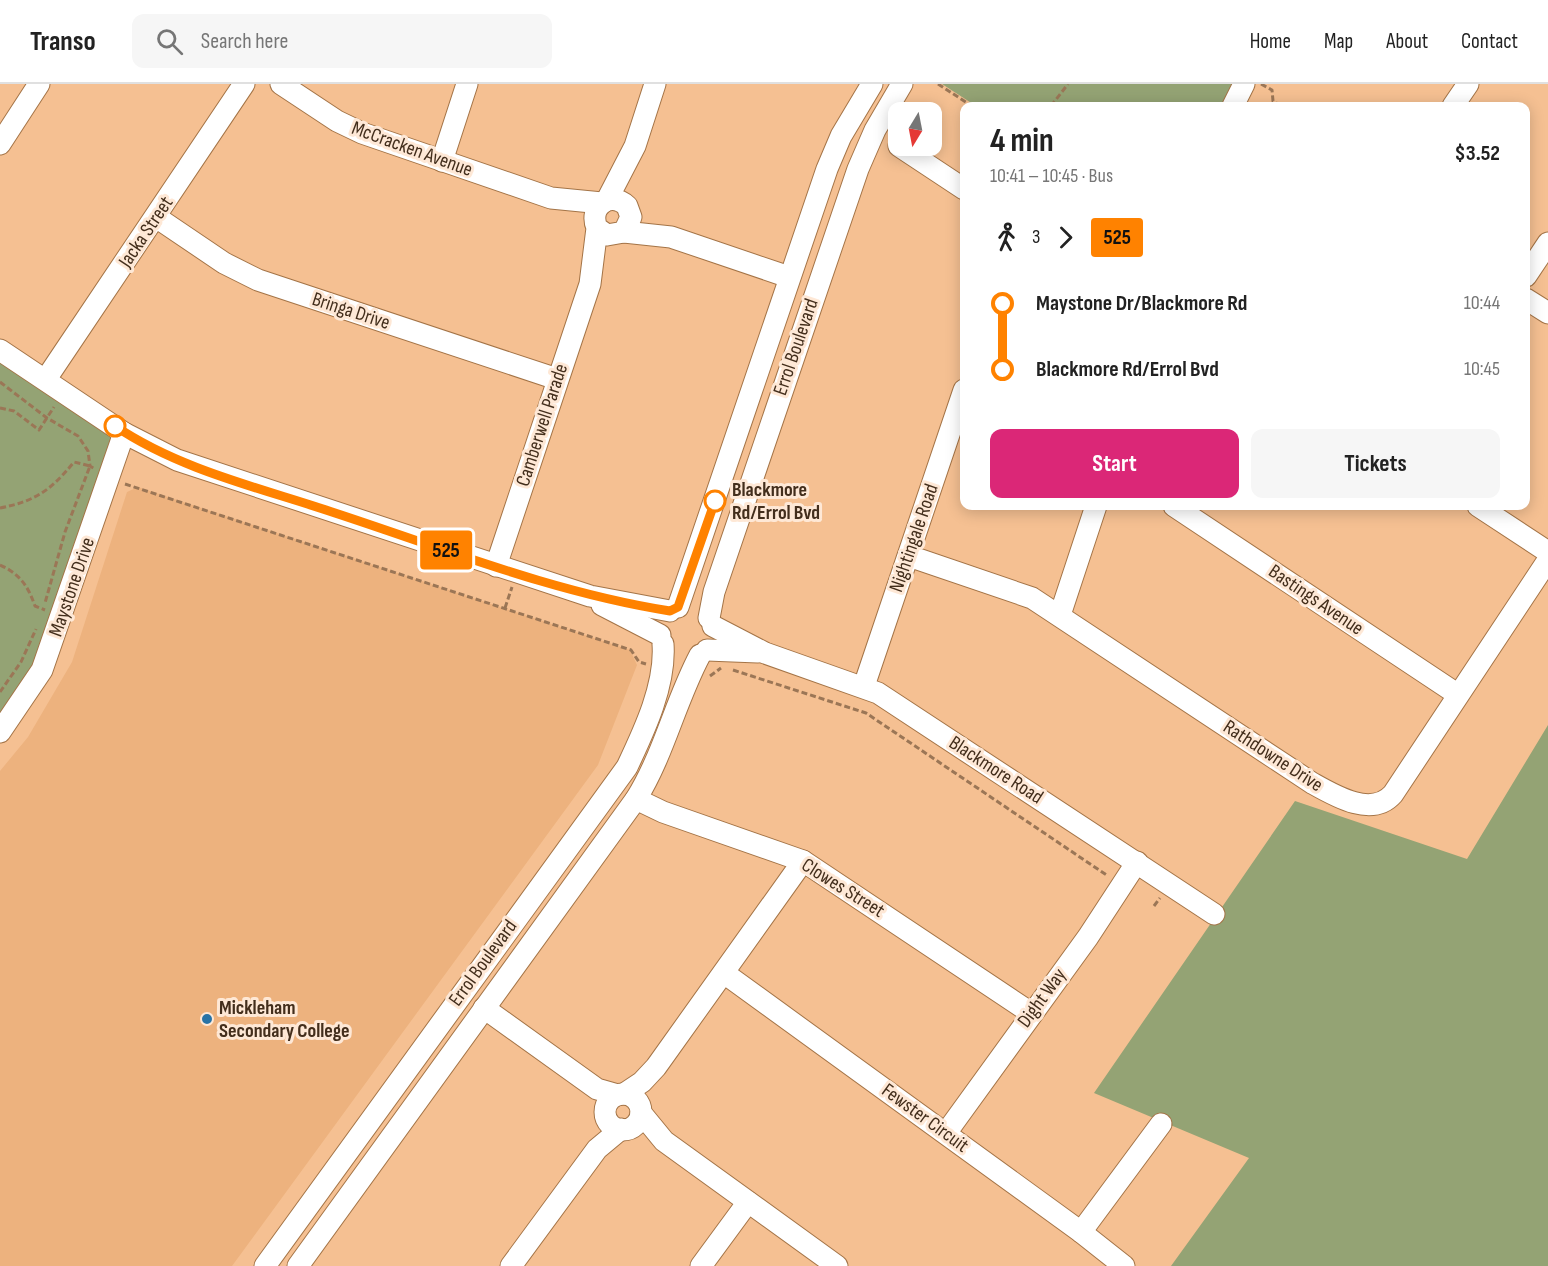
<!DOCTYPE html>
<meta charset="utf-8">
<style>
:root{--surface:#fff;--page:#f6f6f6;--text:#222;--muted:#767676;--line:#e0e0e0;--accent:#db2777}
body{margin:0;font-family:"Sofia Sans Condensed",sans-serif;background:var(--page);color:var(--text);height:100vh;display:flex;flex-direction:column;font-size:22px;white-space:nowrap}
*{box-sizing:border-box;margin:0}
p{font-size:20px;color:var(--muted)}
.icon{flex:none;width:33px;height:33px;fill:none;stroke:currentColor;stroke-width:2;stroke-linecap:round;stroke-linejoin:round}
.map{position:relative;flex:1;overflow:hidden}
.sheet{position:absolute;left:960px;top:18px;width:570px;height:408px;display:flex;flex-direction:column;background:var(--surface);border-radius:12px;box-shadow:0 3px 15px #0003}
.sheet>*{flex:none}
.badge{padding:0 12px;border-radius:4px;font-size:21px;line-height:39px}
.needle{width:39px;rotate:190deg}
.tools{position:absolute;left:888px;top:18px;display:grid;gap:12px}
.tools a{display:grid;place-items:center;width:54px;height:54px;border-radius:12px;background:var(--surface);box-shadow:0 3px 15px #0003;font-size:30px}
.map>.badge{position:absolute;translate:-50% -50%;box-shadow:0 0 0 3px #fff}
.legs{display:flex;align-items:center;gap:9px;height:66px;padding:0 30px;font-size:20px}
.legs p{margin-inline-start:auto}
.overview{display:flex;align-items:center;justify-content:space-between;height:102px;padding:0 30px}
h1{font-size:33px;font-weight:700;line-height:45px}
.button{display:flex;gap:12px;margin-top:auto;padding:12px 30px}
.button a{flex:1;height:69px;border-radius:12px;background:var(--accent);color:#fff;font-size:24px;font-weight:700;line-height:69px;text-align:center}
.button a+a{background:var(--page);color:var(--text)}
ul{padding:0 30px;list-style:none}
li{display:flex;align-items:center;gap:21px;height:66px;font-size:22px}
li i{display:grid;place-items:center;width:9px;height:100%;margin:0 8px;background:currentColor}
li i::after{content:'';width:15px;height:15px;margin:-8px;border:4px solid;border-radius:50%;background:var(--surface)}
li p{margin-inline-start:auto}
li:first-child i{background:linear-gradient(#0000 50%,currentColor 0)}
li:last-child i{background:linear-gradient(currentColor 50%,#0000 0)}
header{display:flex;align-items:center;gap:36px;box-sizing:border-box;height:84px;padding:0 30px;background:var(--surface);border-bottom:2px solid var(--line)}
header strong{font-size:28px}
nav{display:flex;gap:33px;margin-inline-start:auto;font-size:21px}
.search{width:420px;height:54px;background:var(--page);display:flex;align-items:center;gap:15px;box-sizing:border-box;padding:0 21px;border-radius:12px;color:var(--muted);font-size:22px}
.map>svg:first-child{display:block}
</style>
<header>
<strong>Transo</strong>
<div class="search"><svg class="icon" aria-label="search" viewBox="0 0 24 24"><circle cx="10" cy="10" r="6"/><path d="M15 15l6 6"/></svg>Search here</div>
<nav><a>Home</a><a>Map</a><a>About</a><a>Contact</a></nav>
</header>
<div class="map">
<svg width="1548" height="1182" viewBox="0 0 1548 1182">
<rect width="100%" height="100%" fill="#f5c092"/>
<polygon fill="#edb27e" points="138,403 630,566 637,581 598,681 232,1182 0,1182 0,687 28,653 72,578 127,408"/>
<g fill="#94a374">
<polygon points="942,0 1236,0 1226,22 976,22"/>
<polygon points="0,266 124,349 61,537 0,648"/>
<polygon points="1548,641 1548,1182 1171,1182 1249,1074 1094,1009 1295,717 1467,775"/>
</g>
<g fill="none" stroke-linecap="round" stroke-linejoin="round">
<defs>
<g id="minor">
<polyline points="281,0 337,37 362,49 551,114 602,119"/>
<polyline points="1233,22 1244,0"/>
<polyline points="1453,22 1468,0"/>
<polyline points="0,60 39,0"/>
<polyline points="899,62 964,105"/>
<polyline points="442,77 467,0"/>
<polyline points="607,116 635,62 655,0"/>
<polyline points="156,133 224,179 258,196 557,295"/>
<polyline points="624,148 671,153 789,193"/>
<polyline points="1526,192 1548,159"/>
<polyline points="1526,215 1548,229"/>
<polyline points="0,266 124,349 177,376 590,512 670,527"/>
<polyline points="46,295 244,0"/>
<polyline points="1174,422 1457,610"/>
<polyline points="1478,422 1548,468"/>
<path d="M909,472l123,42 280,185c23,13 60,35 81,11l155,-234"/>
<path d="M496,482l94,-282 7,-56c-9,-21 13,-38 30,-22l4,11 -7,15 -17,3 -10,-7"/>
<polyline points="602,521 660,551"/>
<polyline points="678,523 827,85 841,52 872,0"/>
<polyline points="1060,531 1096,422"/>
<polyline points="709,534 714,508 858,85 875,46 902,0"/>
<polyline points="713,542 765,569 878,609 1214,830"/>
<polyline points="707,566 758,568"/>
<polyline points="864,602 964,306"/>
<polyline points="0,648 42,586 124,349"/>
<polyline points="636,715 663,728 803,777 1031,929"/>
<polyline points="724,889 1081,1148 1124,1182"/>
<polyline points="484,924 597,1005 618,1011"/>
<polyline points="624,1010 642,998 656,983 803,777"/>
<circle cx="623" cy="1028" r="18"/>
<polyline points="641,1029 664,1057 837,1182"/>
<polyline points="946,1049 1088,853 1137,778"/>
<polyline points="1081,1148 1161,1040"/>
<path d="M265,1182l362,-499c17,-36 39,-82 36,-123"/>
<path d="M298,1182l338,-467c28,-45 39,-97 64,-144"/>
<polyline points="511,1182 597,1065 621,1045"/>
<polyline points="701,1182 748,1118"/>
</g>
</defs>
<use href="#minor" stroke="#a47447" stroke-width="23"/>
<g stroke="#9b7656" stroke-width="3" stroke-dasharray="6 3" stroke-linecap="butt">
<polyline points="938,0 972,22"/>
<polyline points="1261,0 1272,6 1273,17 1281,22"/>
<polyline points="1051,22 1068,0"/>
<polyline points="0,298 47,334 78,352 88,367 90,382 95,385"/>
<polyline points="0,324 14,327 39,346 54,323"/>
<polyline points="125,400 631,566 639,578 646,580"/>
<path d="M0,424c36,-7 51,-18 74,-46l16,4 -25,66 -20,71"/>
<path d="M0,481c20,9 28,21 35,41l10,4"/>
<polyline points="505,524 512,503"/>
<polyline points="733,586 866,629 1108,792"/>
<polyline points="710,592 721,584"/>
<polyline points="0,608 21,578 36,545"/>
<polyline points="1154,822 1160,814"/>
</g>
<use href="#minor" stroke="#fff" stroke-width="21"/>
</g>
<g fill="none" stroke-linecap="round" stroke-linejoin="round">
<defs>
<path id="line-1" d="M115,342c65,44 146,62 220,87 110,36 220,80 335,98l8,-4 37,-106"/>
</defs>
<use href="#line-1" stroke="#fff" stroke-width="14"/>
<use href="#line-1" stroke="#ff8200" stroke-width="9"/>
</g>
<g fill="#fff" stroke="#ff8200" stroke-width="3">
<circle cx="115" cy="342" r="10"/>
<circle cx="715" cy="417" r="10"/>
</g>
<circle fill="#2873a6" stroke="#fee8d6" stroke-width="2" cx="207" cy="935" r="6"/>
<g text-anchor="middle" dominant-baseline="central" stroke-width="6" stroke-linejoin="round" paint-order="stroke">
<g font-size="20" fill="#432e1c" stroke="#fee8d6">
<text transform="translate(412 65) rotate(20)">McCracken Avenue</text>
<text transform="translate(146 148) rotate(-56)">Jacka Street</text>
<text transform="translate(351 227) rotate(18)">Bringa Drive</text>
<text transform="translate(796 263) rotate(-71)">Errol Boulevard</text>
<text transform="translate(542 341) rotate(-72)">Camberwell Parade</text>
<text transform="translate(914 454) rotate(-71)">Nightingale Road</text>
<text transform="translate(72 503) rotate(-71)">Maystone Drive</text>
<text transform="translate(1316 516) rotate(34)">Bastings Avenue</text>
<text transform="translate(1273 672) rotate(33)">Rathdowne Drive</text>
<text transform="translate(996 686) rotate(33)">Blackmore Road</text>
<text transform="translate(843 804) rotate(32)">Clowes Street</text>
<text transform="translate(483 879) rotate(-54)">Errol Boulevard</text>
<text transform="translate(1042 914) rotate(-54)">Dight Way</text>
<text transform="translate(925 1034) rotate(36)">Fewster Circuit</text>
</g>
<g font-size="20" font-weight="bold" fill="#432e1c" stroke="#fee8d6" text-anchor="start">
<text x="732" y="406">Blackmore<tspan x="732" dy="23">Rd/Errol Bvd</tspan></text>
</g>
<g font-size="20" font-weight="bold" fill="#432e1c" stroke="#fee8d6" text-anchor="start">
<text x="219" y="924">Mickleham<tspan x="219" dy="23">Secondary College</tspan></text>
</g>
</g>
</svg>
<div class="tools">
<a><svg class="needle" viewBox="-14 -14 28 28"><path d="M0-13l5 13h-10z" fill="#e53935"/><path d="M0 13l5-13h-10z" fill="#767676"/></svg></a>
</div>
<b class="badge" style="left:446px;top:466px;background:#ff8200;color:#111">525</b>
<section class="sheet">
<div class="overview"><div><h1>4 min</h1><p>10:41 – 10:45 · Bus</p></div><b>$3.52</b></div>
<div class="legs"><svg class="icon" aria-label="walk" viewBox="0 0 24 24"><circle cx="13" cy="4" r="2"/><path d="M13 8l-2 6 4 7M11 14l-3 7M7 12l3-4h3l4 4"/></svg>3<svg class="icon" aria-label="forward" viewBox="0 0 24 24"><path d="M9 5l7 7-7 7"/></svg><b class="badge" style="background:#ff8200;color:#111">525</b></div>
<ul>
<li><i style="color:#ff8200"></i><b>Maystone Dr/Blackmore Rd</b><p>10:44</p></li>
<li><i style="color:#ff8200"></i><b>Blackmore Rd/Errol Bvd</b><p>10:45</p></li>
</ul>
<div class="button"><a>Start</a><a>Tickets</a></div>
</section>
</div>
